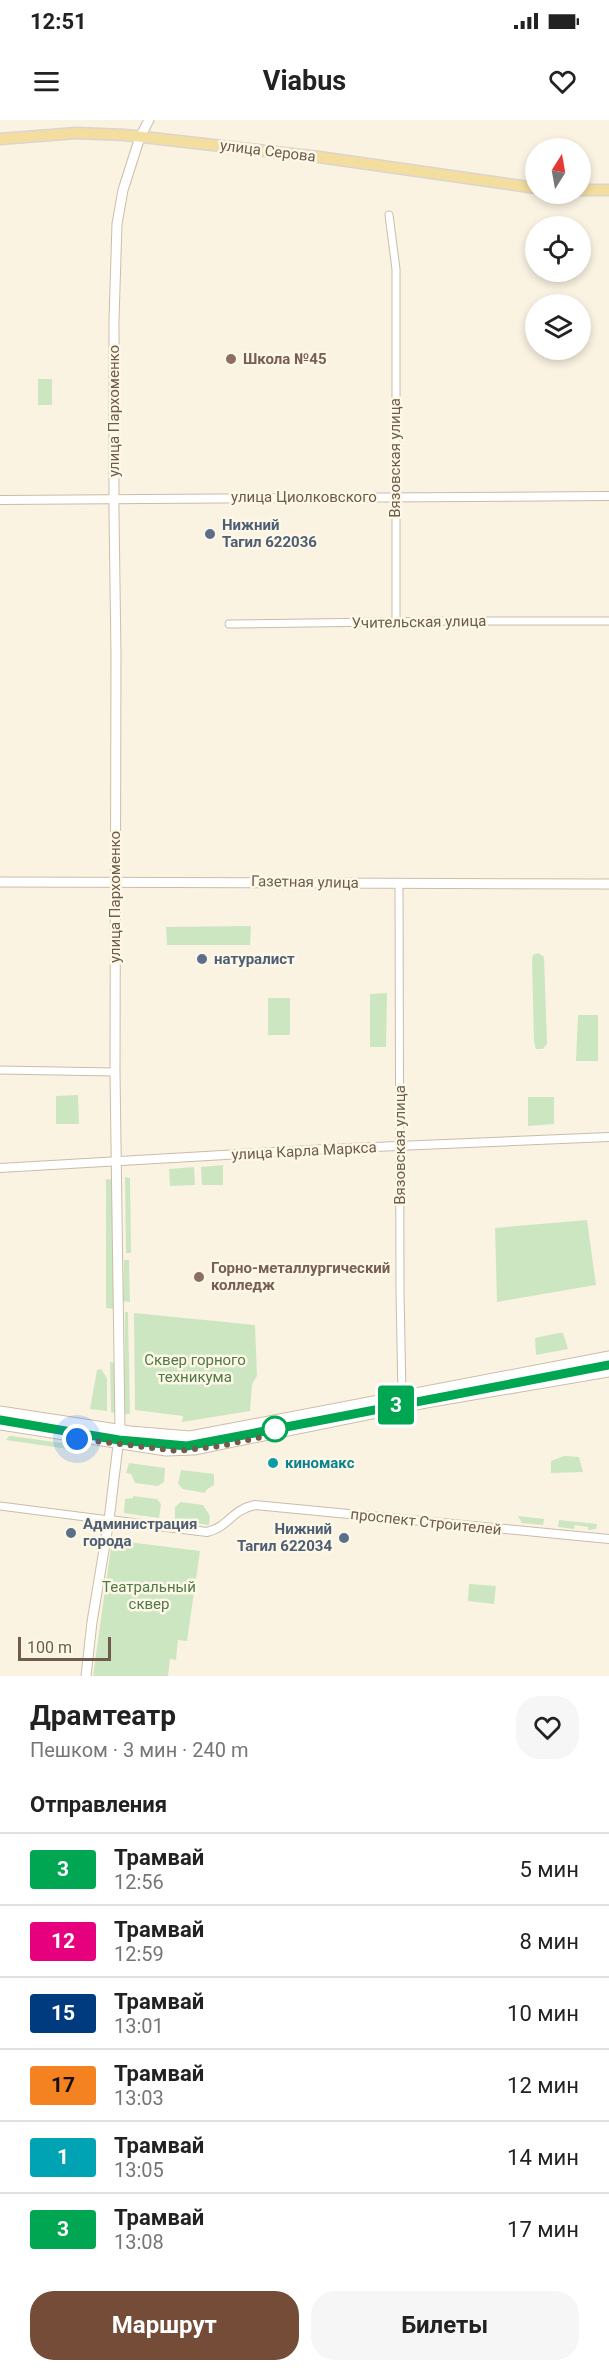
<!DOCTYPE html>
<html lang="ru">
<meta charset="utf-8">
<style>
:root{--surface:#fff;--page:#f6f6f6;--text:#222;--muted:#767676;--line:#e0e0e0;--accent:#754c37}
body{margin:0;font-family:Roboto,sans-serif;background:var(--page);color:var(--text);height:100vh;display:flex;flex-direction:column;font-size:22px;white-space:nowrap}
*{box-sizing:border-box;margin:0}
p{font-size:20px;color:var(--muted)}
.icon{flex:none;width:33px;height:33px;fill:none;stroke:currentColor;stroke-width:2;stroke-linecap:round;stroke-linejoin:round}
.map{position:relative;height:1556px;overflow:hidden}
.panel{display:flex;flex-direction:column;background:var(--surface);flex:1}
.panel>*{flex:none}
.badge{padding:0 12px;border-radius:4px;font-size:21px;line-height:39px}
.needle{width:39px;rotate:11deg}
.fabs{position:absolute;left:525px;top:18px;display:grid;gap:12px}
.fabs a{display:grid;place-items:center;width:66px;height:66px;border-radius:50%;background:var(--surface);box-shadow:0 3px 9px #0003;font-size:30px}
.scale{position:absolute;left:18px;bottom:15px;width:93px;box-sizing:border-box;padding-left:6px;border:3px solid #6f5c4b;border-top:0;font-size:16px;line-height:21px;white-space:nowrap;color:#6f5c4b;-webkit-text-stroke:4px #fdf7e7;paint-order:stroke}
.you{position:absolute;width:30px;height:30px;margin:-15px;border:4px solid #fff;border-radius:50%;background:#1a73e8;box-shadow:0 0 0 9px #1a73e833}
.map>.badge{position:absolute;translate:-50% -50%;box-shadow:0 0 0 3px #fff}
h2{padding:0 30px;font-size:22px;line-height:54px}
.round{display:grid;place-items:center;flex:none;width:63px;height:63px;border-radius:24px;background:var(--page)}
.summary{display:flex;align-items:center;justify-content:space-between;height:102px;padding:0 30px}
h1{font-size:28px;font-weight:700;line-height:45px}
.action{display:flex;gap:12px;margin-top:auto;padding:12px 30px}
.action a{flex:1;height:69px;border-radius:24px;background:var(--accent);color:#fff;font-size:24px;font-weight:700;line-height:69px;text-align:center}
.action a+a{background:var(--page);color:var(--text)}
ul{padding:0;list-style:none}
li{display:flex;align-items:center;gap:18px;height:72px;padding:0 30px;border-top:2px solid var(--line)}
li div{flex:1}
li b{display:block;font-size:22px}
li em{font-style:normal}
li .badge{min-width:66px;font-weight:700;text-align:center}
.status{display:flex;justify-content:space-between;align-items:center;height:42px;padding:0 30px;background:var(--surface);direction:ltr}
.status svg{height:16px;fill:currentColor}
header{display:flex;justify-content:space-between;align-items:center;height:78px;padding:0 30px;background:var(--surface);font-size:27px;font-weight:700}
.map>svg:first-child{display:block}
</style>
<div class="status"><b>12:51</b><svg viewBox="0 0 49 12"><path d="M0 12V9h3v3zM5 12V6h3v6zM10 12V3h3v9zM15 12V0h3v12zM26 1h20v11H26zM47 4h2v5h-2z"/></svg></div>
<header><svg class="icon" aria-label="menu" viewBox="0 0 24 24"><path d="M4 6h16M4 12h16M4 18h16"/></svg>Viabus<svg class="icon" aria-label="heart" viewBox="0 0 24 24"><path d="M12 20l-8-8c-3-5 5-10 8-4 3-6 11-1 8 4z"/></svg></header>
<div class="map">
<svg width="609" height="1556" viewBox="0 0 609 1556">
<rect width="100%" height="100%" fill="#faf3e2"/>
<g fill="#cce6c2">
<rect x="38" y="259" width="14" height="26"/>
<polygon points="251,806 250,825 167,825 166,807"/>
<polygon points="538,833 544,837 547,924 543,929 536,929 534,922 532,840 533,835"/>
<polygon points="387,873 386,927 370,927 370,874"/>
<rect x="268" y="878" width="22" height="37"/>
<polygon points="578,895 598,895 598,941 576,941"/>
<polygon points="78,975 79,1004 56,1004 56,976"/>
<polygon points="528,977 554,977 554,1004 528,1006"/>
<polygon points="223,1045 223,1065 202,1065 201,1047"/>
<polygon points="194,1047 195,1065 170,1066 169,1049"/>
<polygon points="125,1057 130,1058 131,1133 126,1133"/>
<polygon points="106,1059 115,1060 114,1189 106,1188"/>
<polygon points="587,1100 596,1165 497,1182 495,1108"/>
<polygon points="124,1140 129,1140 130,1182 123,1181"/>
<polygon points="125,1192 128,1192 130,1294 124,1294"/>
<polygon points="134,1193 255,1205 257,1256 252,1264 250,1291 182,1302 183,1296 135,1290"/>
<polygon points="558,1213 563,1213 568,1229 536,1235 535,1218"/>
<polygon points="110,1242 116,1243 114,1293 111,1292"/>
<polygon points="101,1249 107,1258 107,1291 90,1289 97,1250"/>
<polygon points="9,1316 11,1316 69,1324 68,1329 6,1320"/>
<polygon points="564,1336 579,1337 583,1352 551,1353 551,1341"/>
<polygon points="129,1343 165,1348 164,1362 158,1366 135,1363 131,1354 126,1353"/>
<polygon points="181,1350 214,1354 214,1365 206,1370 205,1373 183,1369 178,1364"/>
<polygon points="133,1376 157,1379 161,1384 159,1398 124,1393 125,1379 133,1378"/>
<polygon points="181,1382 203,1385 210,1396 209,1405 175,1401 175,1387"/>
<polygon points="518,1396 544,1399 543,1405 522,1403"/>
<polygon points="559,1400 597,1404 596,1409 588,1410 588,1407 575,1405 574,1409 558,1407"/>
<polygon points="112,1420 200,1431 187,1521 178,1520 176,1540 170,1539 168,1556 93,1556"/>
<polygon points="469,1464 496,1466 494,1484 468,1481"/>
</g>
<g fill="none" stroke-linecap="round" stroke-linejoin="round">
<defs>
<g id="minor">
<polyline points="389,95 396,149 396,502"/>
<polyline points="229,504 451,501 609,501"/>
<polyline points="399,763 400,1172 402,1275 405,1287"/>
<polyline points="0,950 115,952"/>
<polyline points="0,1386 109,1400"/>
</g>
<g id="tertiary">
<polyline points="0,380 609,376"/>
<polyline points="0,1048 327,1029 609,1017"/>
<path d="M109,1400l98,12c22,-5 24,-22 48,-27l354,34"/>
</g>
<g id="secondary">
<polyline points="0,762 609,764"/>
<polyline points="0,1291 130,1311 190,1316 609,1236"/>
<polyline points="0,1305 166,1331 194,1330 426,1283 609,1252"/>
<polyline points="86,1556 92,1502 109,1400 120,1309 115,952 116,534 114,394 114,200 117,104 123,70 140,17 149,0"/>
</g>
<g id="primary">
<polyline points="0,19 76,13 125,15 319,37 536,68"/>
<polyline points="580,70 609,70"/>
</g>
</defs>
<use href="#minor" stroke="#c9bcaa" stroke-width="9"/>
<use href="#tertiary" stroke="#c9bcaa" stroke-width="10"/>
<use href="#secondary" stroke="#cdbda8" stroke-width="11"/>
<use href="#primary" stroke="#dad5d0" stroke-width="13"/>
<use href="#minor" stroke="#fff" stroke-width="7"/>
<use href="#tertiary" stroke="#fff" stroke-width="8"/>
<use href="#secondary" stroke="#fff" stroke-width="9"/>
<use href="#primary" stroke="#f4de9f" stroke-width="10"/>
<polyline stroke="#b7a2c1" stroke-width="1.5" points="0,1297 158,1321 186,1323 403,1279 609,1241"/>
</g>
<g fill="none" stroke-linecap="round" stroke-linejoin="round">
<defs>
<polyline id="line" points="0,1300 119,1320 187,1326 609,1245"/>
</defs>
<use href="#line" stroke="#fff" stroke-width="14"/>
<use href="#line" stroke="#00a651" stroke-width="9"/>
<polyline stroke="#6f5c4b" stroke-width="6" stroke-dasharray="0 10.8" points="77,1319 178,1331 221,1326 284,1312 275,1309"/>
</g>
<g fill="#8d6e63" stroke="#fdf7e7" stroke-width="2">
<circle cx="231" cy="239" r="6"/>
<circle cx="199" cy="1157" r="6"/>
</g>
<g fill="#5c6f8a" stroke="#fdf7e7" stroke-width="2">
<circle cx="210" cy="414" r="6"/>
<circle cx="202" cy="839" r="6"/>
<circle cx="71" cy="1413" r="6"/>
<circle cx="344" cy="1418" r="6"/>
</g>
<circle fill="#fff" stroke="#00a651" stroke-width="3" cx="275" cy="1309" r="12"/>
<circle fill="#0f9aa8" stroke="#fdf7e7" stroke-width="2" cx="273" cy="1343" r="6"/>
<g text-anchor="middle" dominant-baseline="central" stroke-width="5" stroke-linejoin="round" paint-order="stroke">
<g font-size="15" fill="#6f5c4b" stroke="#fdf7e7">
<text transform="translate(268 31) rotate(7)">улица Серова</text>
<text transform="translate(114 291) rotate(-90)">улица Пархоменко</text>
<text transform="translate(395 338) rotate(-90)">Вязовская улица</text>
<text x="304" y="377">улица Циолковского</text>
<text transform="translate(419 502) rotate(-1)">Учительская улица</text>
<text transform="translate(305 762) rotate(1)">Газетная улица</text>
<text transform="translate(115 777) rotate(-90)">улица Пархоменко</text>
<text transform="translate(400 1025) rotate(-90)">Вязовская улица</text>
<text transform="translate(304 1031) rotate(-3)">улица Карла Маркса</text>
<text transform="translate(426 1402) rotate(6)">проспект Строителей</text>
</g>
<g font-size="15" font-weight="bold" fill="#785e54" stroke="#fdf7e7" text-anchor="start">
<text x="243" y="239">Школа №45</text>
<text x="211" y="1148">Горно-металлургический<tspan x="211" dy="17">колледж</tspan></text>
</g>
<g font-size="15" font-weight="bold" fill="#4e5e75" stroke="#fdf7e7" text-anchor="start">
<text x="222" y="405">Нижний<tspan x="222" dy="17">Тагил 622036</tspan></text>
<text x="214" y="839">натуралист</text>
<text x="83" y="1404">Администрация<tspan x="83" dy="17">города</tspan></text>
<text x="332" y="1409" text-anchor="end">Нижний<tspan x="332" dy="17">Тагил 622034</tspan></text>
</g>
<g font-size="15" fill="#507a47" stroke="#fdf7e7">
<text x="195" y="1240">Сквер горного<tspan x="195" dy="17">техникума</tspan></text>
<text x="149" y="1467">Театральный<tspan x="149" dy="17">сквер</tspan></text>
</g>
<g font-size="15" font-weight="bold" fill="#0d838f" stroke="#fdf7e7" text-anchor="start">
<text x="285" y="1343">киномакс</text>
</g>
</g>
</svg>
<div class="fabs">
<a><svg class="needle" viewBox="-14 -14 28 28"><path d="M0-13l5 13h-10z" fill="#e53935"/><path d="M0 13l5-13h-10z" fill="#767676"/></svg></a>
<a><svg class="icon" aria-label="locate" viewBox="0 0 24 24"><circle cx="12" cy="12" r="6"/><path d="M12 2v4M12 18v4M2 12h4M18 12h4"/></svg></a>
<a><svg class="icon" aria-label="layers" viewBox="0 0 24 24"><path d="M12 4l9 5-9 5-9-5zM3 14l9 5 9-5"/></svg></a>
</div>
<div class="scale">100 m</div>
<div class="you" style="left:77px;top:1319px"></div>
<b class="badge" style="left:396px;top:1285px;background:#00a651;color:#fff">3</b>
</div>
<section class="panel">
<div class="summary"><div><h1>Драмтеатр</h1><p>Пешком · 3 мин · 240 m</p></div><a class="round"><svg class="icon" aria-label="heart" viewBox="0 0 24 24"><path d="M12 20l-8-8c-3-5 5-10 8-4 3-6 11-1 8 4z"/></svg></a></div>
<h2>Отправления</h2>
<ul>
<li><span class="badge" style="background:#00a651;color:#fff">3</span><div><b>Трамвай</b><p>12:56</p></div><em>5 мин</em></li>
<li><span class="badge" style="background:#e6007e;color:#fff">12</span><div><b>Трамвай</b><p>12:59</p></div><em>8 мин</em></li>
<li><span class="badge" style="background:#003b80;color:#fff">15</span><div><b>Трамвай</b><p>13:01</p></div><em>10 мин</em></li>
<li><span class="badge" style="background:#f58220;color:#111">17</span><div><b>Трамвай</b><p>13:03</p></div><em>12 мин</em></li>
<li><span class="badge" style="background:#00a3b4;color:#fff">1</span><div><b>Трамвай</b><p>13:05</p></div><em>14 мин</em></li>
<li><span class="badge" style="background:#00a651;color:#fff">3</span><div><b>Трамвай</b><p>13:08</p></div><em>17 мин</em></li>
</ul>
<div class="action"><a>Маршрут</a><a>Билеты</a></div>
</section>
